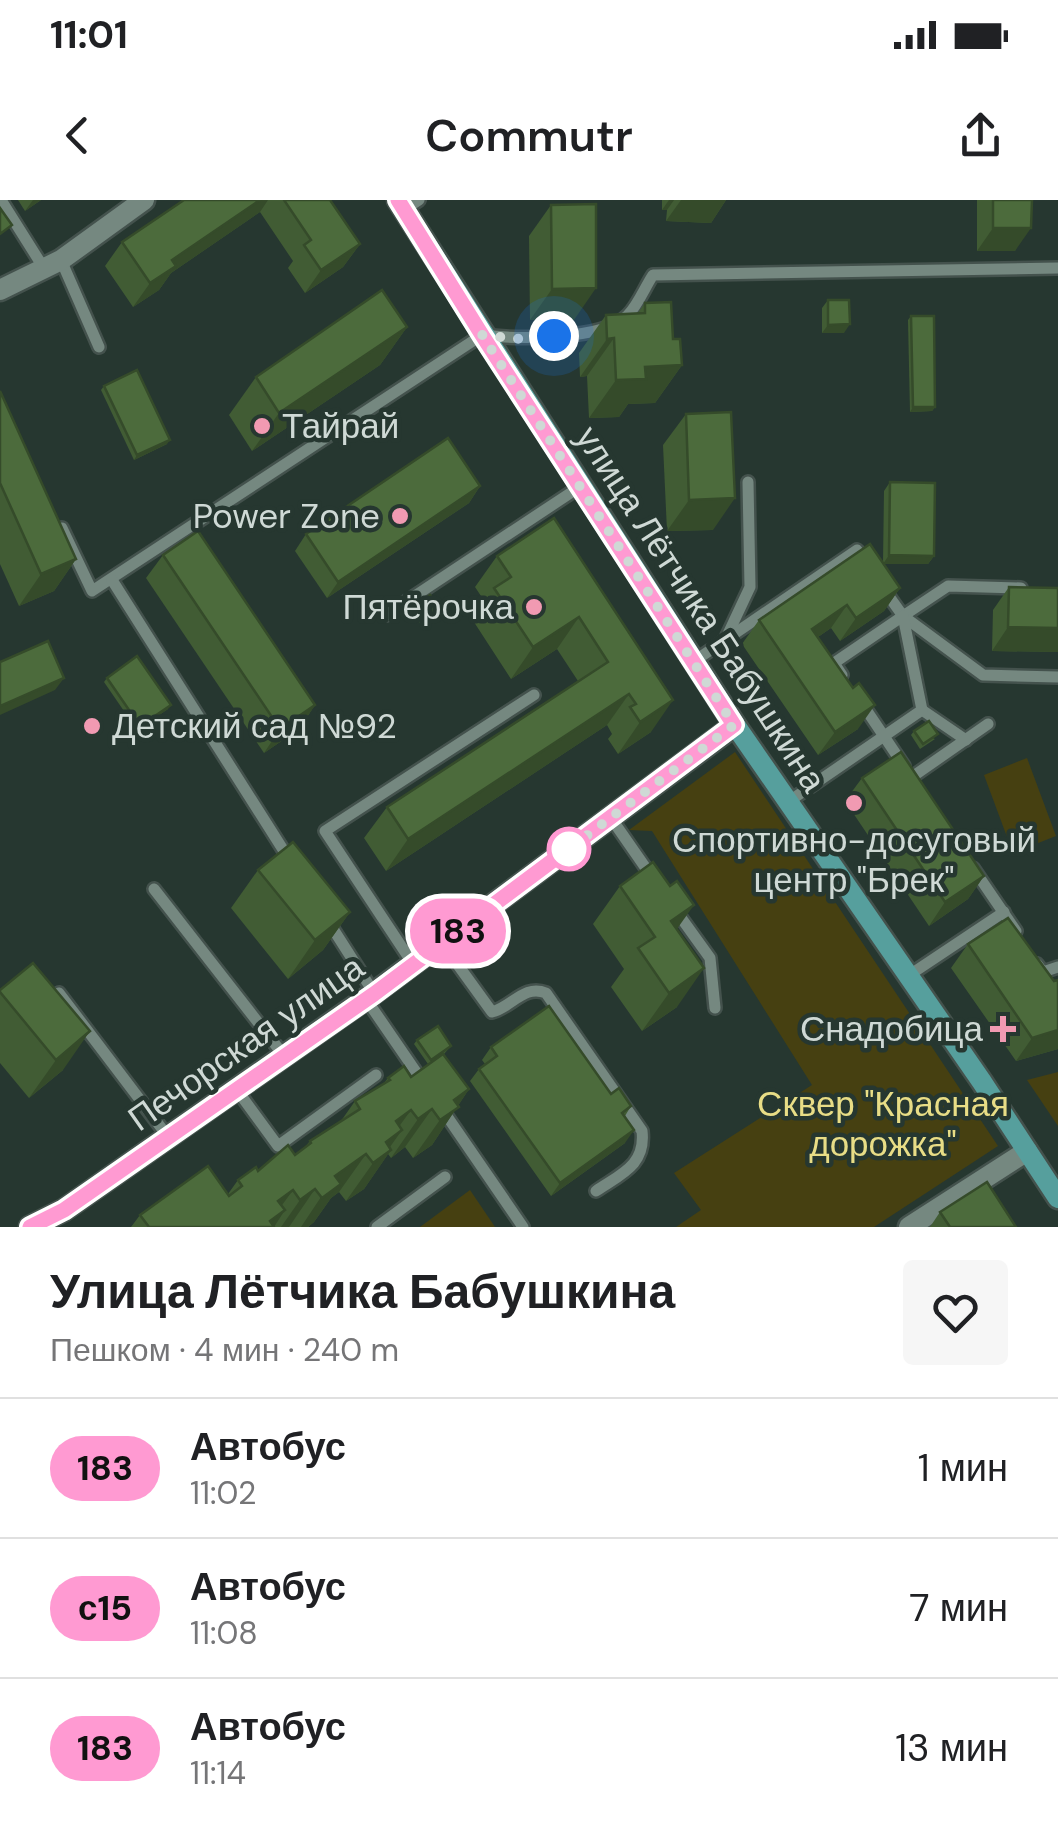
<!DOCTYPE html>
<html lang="ru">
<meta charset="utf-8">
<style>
:root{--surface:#fff;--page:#f6f6f6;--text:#202124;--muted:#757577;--line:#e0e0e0}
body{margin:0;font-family:"DM Sans",sans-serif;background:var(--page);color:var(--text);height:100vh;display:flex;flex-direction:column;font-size:38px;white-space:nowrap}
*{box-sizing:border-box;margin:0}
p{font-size:32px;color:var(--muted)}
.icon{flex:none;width:55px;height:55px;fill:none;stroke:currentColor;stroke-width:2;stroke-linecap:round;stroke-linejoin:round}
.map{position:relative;height:1027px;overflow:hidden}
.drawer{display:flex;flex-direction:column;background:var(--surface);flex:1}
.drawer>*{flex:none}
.badge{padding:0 20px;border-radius:32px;font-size:35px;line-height:65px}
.you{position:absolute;width:50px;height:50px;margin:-25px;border:8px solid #fff;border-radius:50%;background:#1a73e8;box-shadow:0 0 0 15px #1a73e833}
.map>.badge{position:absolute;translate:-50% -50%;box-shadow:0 0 0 5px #fff}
.round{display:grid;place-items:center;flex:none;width:105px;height:105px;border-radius:10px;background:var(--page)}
.summary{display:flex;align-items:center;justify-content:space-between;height:170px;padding:0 50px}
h1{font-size:48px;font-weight:600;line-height:75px}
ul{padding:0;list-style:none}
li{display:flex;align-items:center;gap:30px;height:140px;padding:0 50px;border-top:2px solid var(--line)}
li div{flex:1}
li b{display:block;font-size:38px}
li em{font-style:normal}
li .badge{min-width:110px;font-weight:700;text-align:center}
.status{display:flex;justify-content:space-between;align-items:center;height:70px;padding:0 50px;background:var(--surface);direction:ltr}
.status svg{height:28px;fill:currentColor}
header{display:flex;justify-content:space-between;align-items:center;height:130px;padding:0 50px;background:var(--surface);font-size:45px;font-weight:600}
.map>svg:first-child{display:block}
</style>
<div class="status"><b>11:01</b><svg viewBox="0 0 49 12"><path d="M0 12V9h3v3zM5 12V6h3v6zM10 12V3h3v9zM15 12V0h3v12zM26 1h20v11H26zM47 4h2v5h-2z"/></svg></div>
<header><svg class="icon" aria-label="back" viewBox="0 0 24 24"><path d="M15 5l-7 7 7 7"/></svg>Commutr<svg class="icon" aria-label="share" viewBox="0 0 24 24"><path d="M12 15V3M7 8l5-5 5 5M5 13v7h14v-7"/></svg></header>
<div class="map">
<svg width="1058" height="1027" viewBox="0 0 1058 1027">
<rect width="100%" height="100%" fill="#263730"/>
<g fill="#464011">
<polygon points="735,552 998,946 874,1027 676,1027 701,1010 674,973 812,885 652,631 629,630"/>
<polygon points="1027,558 1056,636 1013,653 984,575"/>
<polygon points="1058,872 1058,926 1027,880"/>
<polygon points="470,990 495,1027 420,1027"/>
</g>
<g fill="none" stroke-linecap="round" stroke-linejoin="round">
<defs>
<g id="lane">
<polyline points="1,0 45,70"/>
<polyline points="404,10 419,0"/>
<polyline points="61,60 99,147"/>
<path d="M62,328l30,63 390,-256c33,4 122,6 146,-20 10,-10 17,-28 25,-40l405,-7"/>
<polyline points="112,380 289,659"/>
<polyline points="883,388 903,416 948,386 1021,388"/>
<polyline points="386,415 581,286"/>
<polyline points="727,436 750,387 748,282"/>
<polyline points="693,462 857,350 867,365"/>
<polyline points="842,475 834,463 903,416 983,475 1058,477"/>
<polyline points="861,502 904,566"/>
<polyline points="922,510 966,540"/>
<polyline points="912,577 988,524"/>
<polyline points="788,602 922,510 903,416"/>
<polyline points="611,618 652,677"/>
<polyline points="973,668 1016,731"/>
<polyline points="154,689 285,857"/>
<polyline points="674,708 710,758 715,808"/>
<polyline points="328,721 374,793"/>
<path d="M442,743l50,69c20,-5 32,-28 54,-19l96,138c4,34 -21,43 -46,60"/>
<polyline points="413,764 325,631 534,495"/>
<polyline points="1037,764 1043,772 1058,767"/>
<polyline points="908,776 1004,712"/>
<polyline points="59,793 169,938"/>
<polyline points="366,799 423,882"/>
<polyline points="237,890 278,946 376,875"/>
<polyline points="442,909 523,1027"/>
<polyline points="377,1027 445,977"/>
</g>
<g id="street">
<polyline points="0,90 61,60 144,0"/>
<polyline points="30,1027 64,1010 374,793 735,525"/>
<polyline points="909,1027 1027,951"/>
</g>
<polyline id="secondary" points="398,0 735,525 982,882 1058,998"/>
</defs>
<use href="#lane" stroke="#44524d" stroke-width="16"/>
<use href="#street" stroke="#44524d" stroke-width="25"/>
<use href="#secondary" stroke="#44524d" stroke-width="25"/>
<use href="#lane" stroke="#758880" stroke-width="11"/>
<use href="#street" stroke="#758880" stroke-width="20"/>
<use href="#secondary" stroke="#569f9d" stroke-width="20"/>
</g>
<g fill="#415c34">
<polygon points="18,0 41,0 25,11"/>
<polygon points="184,0 330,0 360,44 343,67 305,93 288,68 293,61 260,12 171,73 159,90 133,107 105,66 122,42"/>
<polygon points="662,0 726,0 711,23 666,21 667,10 662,10"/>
<polygon points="977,0 1032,0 1015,51 977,51"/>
<polygon points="551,5 574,120 530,120 529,36"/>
<polygon points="828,100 844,133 822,133 822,108"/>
<polygon points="645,103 673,139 682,165 655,203 628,204 619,217 589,218 587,176 580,177 579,153 606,115 638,113"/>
<polygon points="911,116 935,207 932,211 910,212 908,120"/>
<polygon points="407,127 380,165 252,251 229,215 256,177"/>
<polygon points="104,186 167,244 134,260 101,190"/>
<polygon points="0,191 76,359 54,391 19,406 0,364"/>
<polygon points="686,214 713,330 667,331 663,245"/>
<polygon points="890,282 934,356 928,364 884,364 900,388 884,411 840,441 831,428 818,437 858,529 818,555 742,444 759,420 883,363 884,291"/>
<polygon points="480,286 469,303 327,398 295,351 306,334"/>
<polygon points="554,318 651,532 618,554 608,539 612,534 607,525 386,671 364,638 387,607 578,481 557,449 511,479 472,419 485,402 475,387 497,356"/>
<polygon points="163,355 315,505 299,529 264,553 146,378"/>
<polygon points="1009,387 1058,388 1058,452 992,451 993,410"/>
<polygon points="415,406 441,411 438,415 422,426 412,411"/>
<polygon points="107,478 168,509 137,530 104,482"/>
<polygon points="914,531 935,539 920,549 911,535"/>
<polygon points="862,578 984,676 968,699 929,726 845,601"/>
<polygon points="258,670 350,712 323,750 288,779 231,708"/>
<polygon points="620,686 677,729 677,807 642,831 611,787 624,769 593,724"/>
<polygon points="968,744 1054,781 1058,780 1058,849 1016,861 951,768"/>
<polygon points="33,763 63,870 29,898 0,863 0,790"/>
<polygon points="417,840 451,846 444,854 469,889 432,945 413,958 405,947 391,958 388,954 364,989 346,1001 339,992 331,998 314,1022 308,1027 131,1027 140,1015 228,994 238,980 295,955 304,948 310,941 341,921 355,901 384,883 388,878 411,877 428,864 414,844"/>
<polygon points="491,847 611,894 631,906 625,916 625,943 551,996 470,881 479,869 485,864 482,860"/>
<polygon points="940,1012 1016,1027 930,1027"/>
</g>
<g fill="#354b2a">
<polygon points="33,0 41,0 25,11"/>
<polygon points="260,0 268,0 260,12 171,73 159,90 133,107 150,83 172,60"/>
<polygon points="669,0 674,0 667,10 662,10"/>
<polygon points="681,0 726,0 711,23 666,21"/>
<polygon points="993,28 1031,28 1015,51 977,51"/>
<polygon points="360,44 343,67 305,93 321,70"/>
<polygon points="596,88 574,120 530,120 552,89"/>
<polygon points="850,124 844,133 822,133 828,125"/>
<polygon points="407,127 380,165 252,251 279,213"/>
<polygon points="614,138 587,176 580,177 607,139"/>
<polygon points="682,165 655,203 628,204 619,217 589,218 616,180 645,167"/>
<polygon points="913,207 935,207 932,211 910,212"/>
<polygon points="170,240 167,244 134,260 137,255"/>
<polygon points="480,286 469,303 327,398 338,382"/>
<polygon points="735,298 713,330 667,331 689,300"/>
<polygon points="889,355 934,356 928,364 883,364"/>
<polygon points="76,359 54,391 19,406 41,374"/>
<polygon points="900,388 884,411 840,441 856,418"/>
<polygon points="847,405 831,428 796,452 812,429"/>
<polygon points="579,417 557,449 511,479 533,447"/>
<polygon points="1008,427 1058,428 1058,452 992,451"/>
<polygon points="64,478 55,490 0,515 0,506"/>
<polygon points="629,494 607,525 386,671 408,639"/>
<polygon points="673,500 651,532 618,554 640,522"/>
<polygon points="171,505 168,509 137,530 140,526"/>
<polygon points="315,505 299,529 264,553 280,529"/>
<polygon points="875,505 858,529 818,555 835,532"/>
<polygon points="984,676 968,699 929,726 945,702"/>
<polygon points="694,705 667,743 644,759 671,721"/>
<polygon points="350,712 323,750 288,779 315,740"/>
<polygon points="704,768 677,807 642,831 669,793"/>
<polygon points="1058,830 1058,849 1016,861 1032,838"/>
<polygon points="90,831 63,870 29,898 56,860"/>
<polygon points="469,889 432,945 413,958 454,900"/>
<polygon points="432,909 405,947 391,958 418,919"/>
<polygon points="411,910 390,939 402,930 385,954 391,950 364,989 346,1001 373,963 380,951 369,959 396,921"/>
<polygon points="634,930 625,943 551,996 560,983"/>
<polygon points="366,954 339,992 331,998 314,1022 308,1027 301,1027 335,976"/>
<polygon points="315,989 289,1027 281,1027 300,1000"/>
<polygon points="293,990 272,1019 285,1010 274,1027 260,1027 278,1001"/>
</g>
<g fill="#4c6b3c" stroke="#354b2a" stroke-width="2.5">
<polygon points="184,0 260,0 172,60 176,66 150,83 122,42"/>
<polygon points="284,0 330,0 360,44 321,70 304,45 311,40"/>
<polygon points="993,0 1032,0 1031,28 993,28"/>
<polygon points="596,4 596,88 552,89 551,5"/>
<polygon points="0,8 12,25 0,34"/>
<polygon points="382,90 407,127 279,213 256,177"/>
<polygon points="828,100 849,100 850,124 828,125"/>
<polygon points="671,102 673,139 680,139 682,165 645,167 646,179 616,180 614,138 607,139 606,115 645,113 645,103"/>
<polygon points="911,116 934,116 935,207 913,207"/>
<polygon points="137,170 170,240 137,255 104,186"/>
<polygon points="0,191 76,359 41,374 0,283"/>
<polygon points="731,212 735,298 689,300 686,214"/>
<polygon points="448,238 480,286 338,382 306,334"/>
<polygon points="890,282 935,283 934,356 889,355"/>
<polygon points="554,318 673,500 640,522 630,507 636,504 629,494 408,639 387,607 608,462 579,417 533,447 494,388 511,377 497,356"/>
<polygon points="198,331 315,505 280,529 163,355"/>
<polygon points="870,344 900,388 856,418 847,405 812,429 853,488 859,483 875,505 835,532 759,420"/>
<polygon points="1009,387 1058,388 1058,428 1008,427"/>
<polygon points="430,395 441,411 425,421 415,406"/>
<polygon points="48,441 64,478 0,506 0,462"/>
<polygon points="137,456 171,505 140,526 107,478"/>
<polygon points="929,521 938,534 923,544 914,531"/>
<polygon points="901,552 984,676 945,702 862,578"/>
<polygon points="293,642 350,712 315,740 258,670"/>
<polygon points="653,662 670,686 677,681 694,705 671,721 704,768 669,793 638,748 655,737 620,686"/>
<polygon points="1008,718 1054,781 1058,780 1058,830 1032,838 968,744"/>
<polygon points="33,763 90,831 56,860 0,792 0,790"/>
<polygon points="549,806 611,894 619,888 631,906 622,913 634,930 560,983 479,869 497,856 491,847"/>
<polygon points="438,826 451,846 431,860 417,840"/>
<polygon points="443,854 469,889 454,900 459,907 440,920 432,909 418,919 411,910 396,921 402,930 386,942 391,950 373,963 366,954 335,976 341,984 322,998 315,989 300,1000 293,990 278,1001 285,1010 270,1021 274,1027 149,1027 140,1015 208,966 229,996 242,986 238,980 256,967 258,971 288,945 295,955 311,943 310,941 360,909 355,901 390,880 388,878 404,866 411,877"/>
<polygon points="987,982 1016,1027 950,1027 940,1012"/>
</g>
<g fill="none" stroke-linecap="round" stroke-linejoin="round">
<defs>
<polyline id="line" points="30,1027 64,1010 374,794 734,525 482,135 398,0"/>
</defs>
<use href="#line" stroke="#fff" stroke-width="22"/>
<use href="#line" stroke="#ff9ad2" stroke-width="15"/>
<polyline stroke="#cfd9d5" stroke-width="10" stroke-dasharray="0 18" points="554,136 520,139 482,135 734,525 569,649"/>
</g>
<g fill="#f19ab2" stroke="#263730" stroke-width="4">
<circle cx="262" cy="226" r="10"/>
<circle cx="400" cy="316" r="10"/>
<circle cx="534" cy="407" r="10"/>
<circle cx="92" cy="526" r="10"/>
<circle cx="854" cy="603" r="10"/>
<path d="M998 814h10v10h10v10h-10v10h-10v-10h-10v-10h10z"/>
</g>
<circle fill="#fff" stroke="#ff9ad2" stroke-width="5" cx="569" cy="649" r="20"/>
<g text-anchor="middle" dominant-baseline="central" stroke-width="9" stroke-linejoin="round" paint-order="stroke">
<g font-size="35" fill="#cfd9d5" stroke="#263730" text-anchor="end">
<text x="282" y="226" text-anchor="start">Тайрай</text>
<text x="380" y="316">Power Zone</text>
<text x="514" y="407">Пятёрочка</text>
<text x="112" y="526" text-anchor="start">Детский сад №92</text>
<text x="854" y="640" text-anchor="middle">Спортивно-досуговый<tspan x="854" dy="40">центр "Брек"</tspan></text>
<text x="983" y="829">Снадобица</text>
</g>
<g font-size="35" fill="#cfd9d5" stroke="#263730">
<text transform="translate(701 409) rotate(57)">улица Лётчика Бабушкина</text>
<text transform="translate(246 843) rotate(-35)">Печорская улица</text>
</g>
<g font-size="35" fill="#e8dd86" stroke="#263730">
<text x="883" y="904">Сквер "Красная<tspan x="883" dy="40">дорожка"</tspan></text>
</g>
</g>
</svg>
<div class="you" style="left:554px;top:136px"></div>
<b class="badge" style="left:458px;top:731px;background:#ff9ad2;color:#111">183</b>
</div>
<section class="drawer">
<div class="summary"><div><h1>Улица Лётчика Бабушкина</h1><p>Пешком · 4 мин · 240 m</p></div><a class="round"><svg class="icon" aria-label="heart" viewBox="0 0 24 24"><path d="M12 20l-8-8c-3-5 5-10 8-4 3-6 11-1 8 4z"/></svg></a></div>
<ul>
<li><span class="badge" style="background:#ff9ad2;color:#111">183</span><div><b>Автобус</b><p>11:02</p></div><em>1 мин</em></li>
<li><span class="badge" style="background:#ff9ad2;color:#111">с15</span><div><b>Автобус</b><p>11:08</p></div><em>7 мин</em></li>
<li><span class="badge" style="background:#ff9ad2;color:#111">183</span><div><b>Автобус</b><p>11:14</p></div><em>13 мин</em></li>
</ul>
</section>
